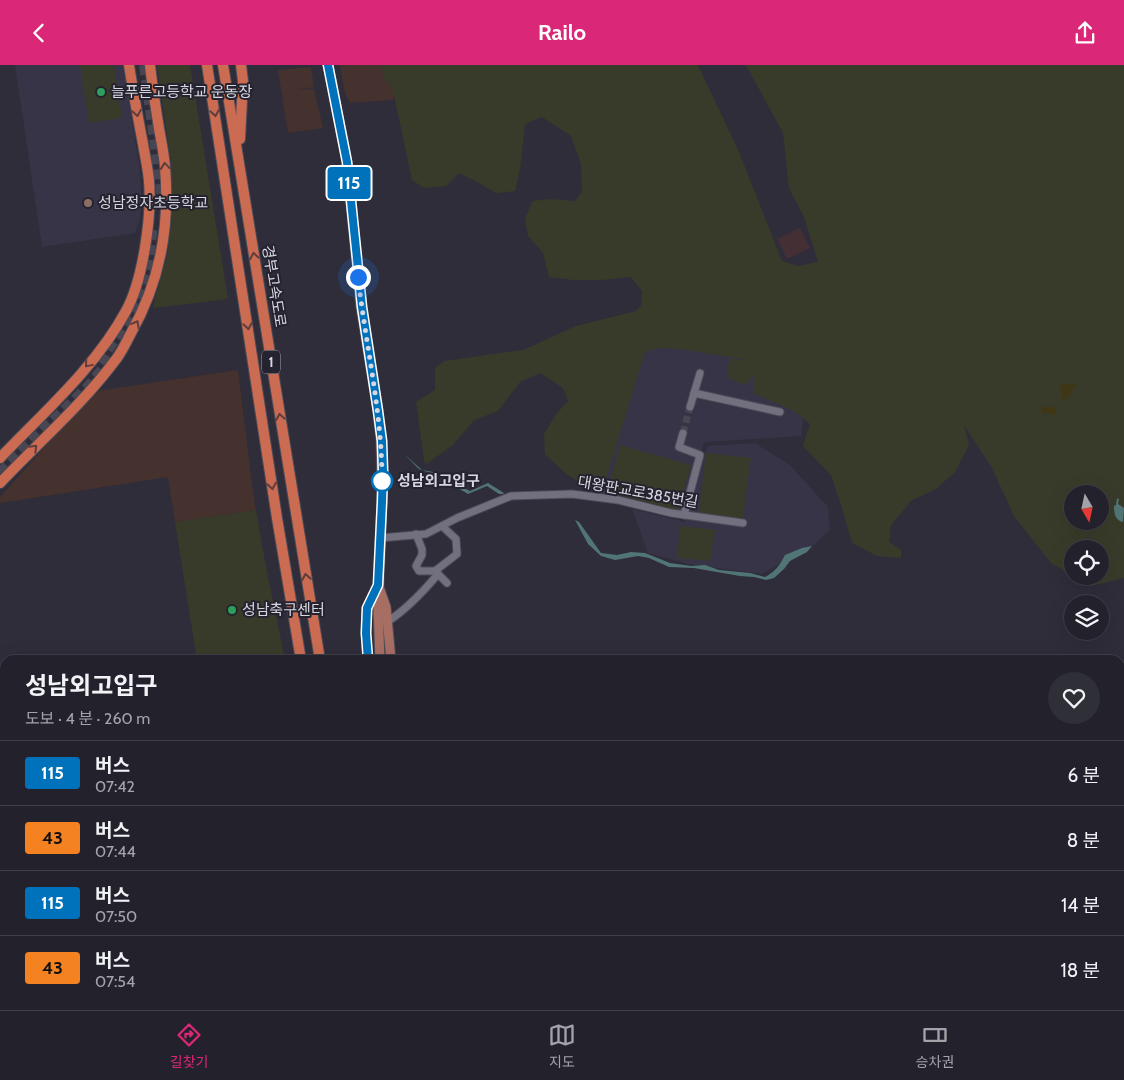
<!DOCTYPE html>
<html lang="ko">
<meta charset="utf-8">
<style>
:root{--surface:#23222c;--page:#2f2f38;--text:#f1f3f6;--muted:#a3a4a9;--line:#403f48;--accent:#db2777}
body{margin:0;font-family:Cabin,"Noto Sans KR",sans-serif;background:var(--page);color:var(--text);height:100vh;display:flex;flex-direction:column;font-size:19px;white-space:nowrap}
*{box-sizing:border-box;margin:0}
p{font-size:16px;color:var(--muted)}
.icon{flex:none;width:28px;height:28px;fill:none;stroke:currentColor;stroke-width:2;stroke-linecap:round;stroke-linejoin:round}
.map{position:relative;flex:1;overflow:hidden}
.sheet{position:absolute;left:0px;top:590px;width:1125px;height:355px;display:flex;flex-direction:column;background:var(--surface);border-radius:15px 15px 0 0;box-shadow:0 5px 20px #0002,0 0 0 1px var(--line)}
.sheet>*{flex:none}
.badge{padding:0 10px;border-radius:4px;font-size:18px;line-height:32px}
.needle{width:32px;rotate:171deg}
.tools{position:absolute;left:1064px;top:420px;display:grid;gap:10px}
.tools a{display:grid;place-items:center;width:45px;height:45px;border-radius:50%;background:var(--surface);box-shadow:0 5px 20px #0002,0 0 0 1px var(--line);font-size:25px}
.you{position:absolute;width:25px;height:25px;margin:-12px;border:4px solid #fff;border-radius:50%;background:#1a73e8;box-shadow:0 0 0 8px #1a73e833}
.map>.badge{position:absolute;translate:-50% -50%;box-shadow:0 0 0 2px #fff}
.round{display:grid;place-items:center;flex:none;width:52px;height:52px;border-radius:26px;background:var(--page)}
.overview{display:flex;align-items:center;justify-content:space-between;height:85px;padding:0 25px}
h1{font-size:24px;font-weight:700;line-height:38px}
ul{padding:0;list-style:none}
li{display:flex;align-items:center;gap:15px;height:65px;padding:0 25px;border-top:1px solid var(--line)}
li div{flex:1}
li b{display:block;font-size:19px}
li em{font-style:normal}
li .badge{min-width:55px;font-weight:700;text-align:center}
header{display:flex;justify-content:space-between;align-items:center;height:65px;padding:0 25px;background:var(--accent);color:#fff;font-size:22px;font-weight:700}
.tabs{display:flex;justify-content:space-around;align-items:center;height:70px;border-top:1px solid var(--line);background:var(--surface);font-size:14px;color:var(--muted)}
.tabs a{display:grid;justify-items:center;gap:2px}
.tabs .on{color:var(--accent)}
.map>svg:first-child{display:block}
</style>
<header><svg class="icon" aria-label="back" viewBox="0 0 24 24"><path d="M15 5l-7 7 7 7"/></svg>Railo<svg class="icon" aria-label="share" viewBox="0 0 24 24"><path d="M12 15V3M7 8l5-5 5 5M5 13v7h14v-7"/></svg></header>
<div class="map">
<svg width="1124" height="945" viewBox="0 0 1124 945">
<rect width="100%" height="100%" fill="#2f2d3a"/>
<g fill="#45312d">
<polygon points="340,0 384,0 398,25 393,35 350,38 345,29"/>
<polygon points="311,2 314,22 295,25 314,24 323,63 288,68 278,5"/>
<polygon points="238,305 251,411 256,445 175,457 168,412 0,438 0,432 61,364 97,326"/>
</g>
<polygon fill="#443034" points="800,163 810,183 787,194 777,174"/>
<g fill="#373447">
<polygon points="15,0 123,0 139,100 141,121 141,144 140,153 135,168 42,182"/>
<polygon points="638,268 739,293 804,347 801,371 704,377 682,448 592,432"/>
<polygon points="755,378 790,400 828,442 830,465 815,479 762,509 689,499 648,488 632,444 685,457 688,448 707,381"/>
</g>
<g fill="#393b2a" fill-rule="evenodd">
<polygon points="80,0 114,0 122,53 89,58"/>
<polygon points="157,0 190,0 228,234 153,243 156,230 167,191 172,153 171,97"/>
<path d="M381,0h317l41,87 43,109 16,5 20,-4 -14,-45 -15,-29 -6,-55 -37,-68h378v513l-32,8 -17,-10h25v-27h-28v26l-21,-12 -37,-47 -22,-48 -28,-43 5,20 -14,27 -19,17 -24,11 -21,25 -2,17 12,8v8l-24,-2 -25,-13 -10,-35 -11,-33 -28,-29 7,-22 -16,-13 -41,-18 1,-15 -3,-4 -1,8 -6,2 -15,-5 -2,-9 4,-12 12,3 -1,-2 -62,-10 -20,-1 -15,4 -42,137 -20,-4 -18,-12 -20,-19 -1,-20 12,-20 12,-13 -5,-13 -23,-15 -20,9 -22,29 -24,9 -21,25 -28,20 -9,-63 19,-12v-22l9,-7 79,-11 53,-24 60,-15 5,-5 1,-15 -11,-14 -31,3h-26l-25,-3 -6,-24 -15,-17 -3,-18 8,-17 17,-2 25,2 7,-9 -1,-28 -10,-28 -29,-19 -17,7 -5,45 -5,22 -19,2 -17,-10 -20,-10 -13,13 -22,2 -12,-8 -19,-90 -9,-11zM1072,429h28v27h-28z"/>
<polygon points="620,380 691,400 678,446 607,427"/>
<polygon points="706,388 751,393 743,453 699,448"/>
<polygon points="256,445 265,497 285,595 197,595 175,457"/>
<polygon points="680,461 715,465 710,496 677,493"/>
<polygon points="0,678 5,680 5,940 344,940 345,945 0,945"/>
<path d="M1124,919v26h-7l1,-5h2c0,-8 0,-15 4,-21z"/>
<polygon points="583,940 605,940 606,945 584,945"/>
<polygon points="668,940 868,940 875,945 669,945"/>
</g>
<g fill="#3f3616">
<polygon points="1065,318 1071,320 1075,319 1076,321 1073,324 1069,332 1063,335 1062,334 1062,331 1060,323 1061,320"/>
<polygon points="1042,342 1053,342 1056,344 1056,350 1052,350 1050,348 1043,348 1041,346"/>
</g>
<g fill="#517576">
<polygon points="404,389 422,405 433,407 470,426 488,418 504,428 503,429 499,429 487,421 468,429 436,410 419,404"/>
<path d="M1117,433l2,1 -1,5 6,4 -1,14c-8,-2 -9,-8 -9,-16l2,-1z"/>
<path d="M575,455l4,2 22,31 16,2 14,-3 14,1 25,10 21,3 14,-1 14,5 31,3 15,4c10,-5 15,-12 20,-22l17,-7 10,-2 -5,6 -17,9 -6,8 -10,9 -8,2 -12,-3 -14,-1 -46,-8 -25,-1 -20,-9 -11,-2 -23,4 -14,-4 -13,-12z"/>
<polygon points="470,940 552,940 553,945 471,945"/>
</g>
<g fill="none" stroke-linecap="round" stroke-linejoin="round">
<polyline stroke="#484653" stroke-width="7" stroke-dasharray="7 3.5" stroke-linecap="butt" points="683,368 690,342"/>
<g stroke="#484653" stroke-width="10" stroke-dasharray="10 5" stroke-linecap="butt">
<polyline points="144,0 161,126 162,140"/>
<polyline points="99,297 107,287 130,251 139,227 149,196 153,160"/>
<polyline points="0,408 7,400 87,322 112,292"/>
</g>
<defs>
<g id="minor">
<polyline points="694,328 780,347"/>
<polyline points="690,342 700,308"/>
<polyline points="683,368 679,382 700,390 684,450"/>
<polyline points="416,469 422,484 422,490 416,501 419,506 435,506 447,518"/>
<polyline points="380,473 426,469 457,453 511,431 572,429 618,435 671,448 743,458"/>
<polyline points="435,506 457,489 456,474 442,461"/>
<path d="M387,557c20,-13 36,-30 51,-48"/>
<polyline points="1120,806 1124,807"/>
</g>
<g id="major">
<polyline points="328,0 347,97 361,242 378,346 381,376 382,437 378,544 380,595"/>
<polyline points="380,525 386,542 391,595"/>
<polyline points="368,595 366,568 367,543 377,523"/>
<polyline points="0,665 5,666"/>
<polyline points="1120,707 1124,709"/>
<polyline points="1120,718 1124,720"/>
<polyline points="411,940 411,945"/>
<polyline points="423,940 423,945"/>
<polyline points="435,940 435,945"/>
</g>
<g id="highway">
<polyline points="207,0 277,453 301,595"/>
<polyline points="223,0 320,595"/>
<polyline points="240,74 243,16 241,0"/>
<path d="M0,393c44,-46 95,-90 126,-147 17,-31 26,-95 23,-130 -1,-12 -4,-25 -6,-37 -5,-26 -10,-53 -14,-79"/>
<path d="M0,418c39,-41 83,-79 117,-125 5,-7 9,-15 13,-23 30,-53 40,-107 35,-168 -1,-15 -5,-31 -7,-45 -3,-19 -6,-38 -8,-57"/>
<polyline points="357,940 358,945"/>
<polyline points="378,940 379,945"/>
</g>
</defs>
<use href="#minor" stroke="#4d4b56" stroke-width="9"/>
<use href="#major" stroke="#4d4b56" stroke-width="11"/>
<use href="#highway" stroke="#4d4b56" stroke-width="12"/>
<use href="#minor" stroke="#72707f" stroke-width="7"/>
<use href="#major" stroke="#a76e64" stroke-width="9"/>
<use href="#highway" stroke="#cb6c52" stroke-width="10"/>
</g>
<defs><path id="oneway-chevron" d="M-2-3.5L2.5 0L-2 3.5" fill="none" stroke-width="1.6" stroke-linecap="round" stroke-linejoin="round" transform="scale(1.25)"/></defs>
<g stroke="#5f3d3c">
<use href="#oneway-chevron" transform="translate(137 48) rotate(80)"/>
<use href="#oneway-chevron" transform="translate(215 48) rotate(81)"/>
<use href="#oneway-chevron" transform="translate(165 101) rotate(-95)"/>
<use href="#oneway-chevron" transform="translate(254 191) rotate(-99)"/>
<use href="#oneway-chevron" transform="translate(136 259) rotate(-62)"/>
<use href="#oneway-chevron" transform="translate(248 261) rotate(81)"/>
<use href="#oneway-chevron" transform="translate(88 299) rotate(130)"/>
<use href="#oneway-chevron" transform="translate(280 352) rotate(-99)"/>
<use href="#oneway-chevron" transform="translate(34 383) rotate(-45)"/>
<use href="#oneway-chevron" transform="translate(272 421) rotate(81)"/>
<use href="#oneway-chevron" transform="translate(306 512) rotate(-99)"/>
</g>
<g fill="none" stroke-linecap="round" stroke-linejoin="round">
<defs>
<polyline id="line" points="328,0 347,97 362,242 378,346 382,376 383,406 382,437 378,520 367,543 366,568 368,595"/>
</defs>
<use href="#line" stroke="#fff" stroke-width="11"/>
<use href="#line" stroke="#0072bc" stroke-width="8"/>
<path stroke="#d8d7e0" stroke-width="5" stroke-dasharray="0 9" d="M358,212c8,70 25,139 24,210v-6"/>
</g>
<g fill="#2e9e5b" stroke="#252330" stroke-width="2">
<circle cx="101" cy="27" r="5"/>
<circle cx="232" cy="545" r="5"/>
</g>
<circle fill="#8d6e63" stroke="#252330" stroke-width="2" cx="88" cy="138" r="5"/>
<circle fill="#fff" stroke="#0072bc" stroke-width="2.5" cx="382" cy="416" r="10"/>
<g text-anchor="middle" dominant-baseline="central" stroke-width="4" stroke-linejoin="round" paint-order="stroke">
<rect fill="#252330" stroke="#a2a1ab" stroke-width="1" x="262" y="285.5" width="18" height="23" rx="4"/>
<g font-size="14" font-weight="bold" fill="#d8d7e0">
<text x="271" y="297">1</text>
</g>
<g font-size="15" fill="#d8d7e0" stroke="#252330" text-anchor="start">
<text x="111" y="27">늘푸른고등학교 운동장</text>
<text x="98" y="138">성남정자초등학교</text>
<text x="242" y="545">성남축구센터</text>
</g>
<g font-size="15" fill="#d8d7e0" stroke="#252330">
<text transform="translate(274 221) rotate(81)">경부고속도로</text>
<text transform="translate(638 427) rotate(10)">대왕판교로385번길</text>
</g>
<g font-size="15" font-weight="bold" fill="#d8d7e0" stroke="#252330" text-anchor="start">
<text x="397" y="416">성남외고입구</text>
</g>
</g>
</svg>
<div class="tools">
<a><svg class="needle" viewBox="-14 -14 28 28"><path d="M0-13l5 13h-10z" fill="#e53935"/><path d="M0 13l5-13h-10z" fill="#a3a4a9"/></svg></a>
<a><svg class="icon" aria-label="locate" viewBox="0 0 24 24"><circle cx="12" cy="12" r="6"/><path d="M12 2v4M12 18v4M2 12h4M18 12h4"/></svg></a>
<a><svg class="icon" aria-label="layers" viewBox="0 0 24 24"><path d="M12 4l9 5-9 5-9-5zM3 14l9 5 9-5"/></svg></a>
</div>
<div class="you" style="left:358px;top:212px"></div>
<b class="badge" style="left:349px;top:118px;background:#0072bc;color:#fff">115</b>
<section class="sheet">
<div class="overview"><div><h1>성남외고입구</h1><p>도보 · 4 분 · 260 m</p></div><a class="round"><svg class="icon" aria-label="heart" viewBox="0 0 24 24"><path d="M12 20l-8-8c-3-5 5-10 8-4 3-6 11-1 8 4z"/></svg></a></div>
<ul>
<li><span class="badge" style="background:#0072bc;color:#fff">115</span><div><b>버스</b><p>07:42</p></div><em>6 분</em></li>
<li><span class="badge" style="background:#f58220;color:#111">43</span><div><b>버스</b><p>07:44</p></div><em>8 분</em></li>
<li><span class="badge" style="background:#0072bc;color:#fff">115</span><div><b>버스</b><p>07:50</p></div><em>14 분</em></li>
<li><span class="badge" style="background:#f58220;color:#111">43</span><div><b>버스</b><p>07:54</p></div><em>18 분</em></li>
</ul>
</section>
</div>
<nav class="tabs">
<a class="on"><svg class="icon" aria-label="directions" viewBox="0 0 24 24"><path d="M12 3l9 9-9 9-9-9zM9 14v-3h6M13 9l2 2-2 2"/></svg>길찾기</a>
<a><svg class="icon" aria-label="map" viewBox="0 0 24 24"><path d="M3 6l6-2 6 2 6-2v14l-6 2-6-2-6 2zM9 4v14M15 6v14"/></svg>지도</a>
<a><svg class="icon" aria-label="tickets" viewBox="0 0 24 24"><path d="M3 7h18v10H3zM15 7v10"/></svg>승차권</a>
</nav>
